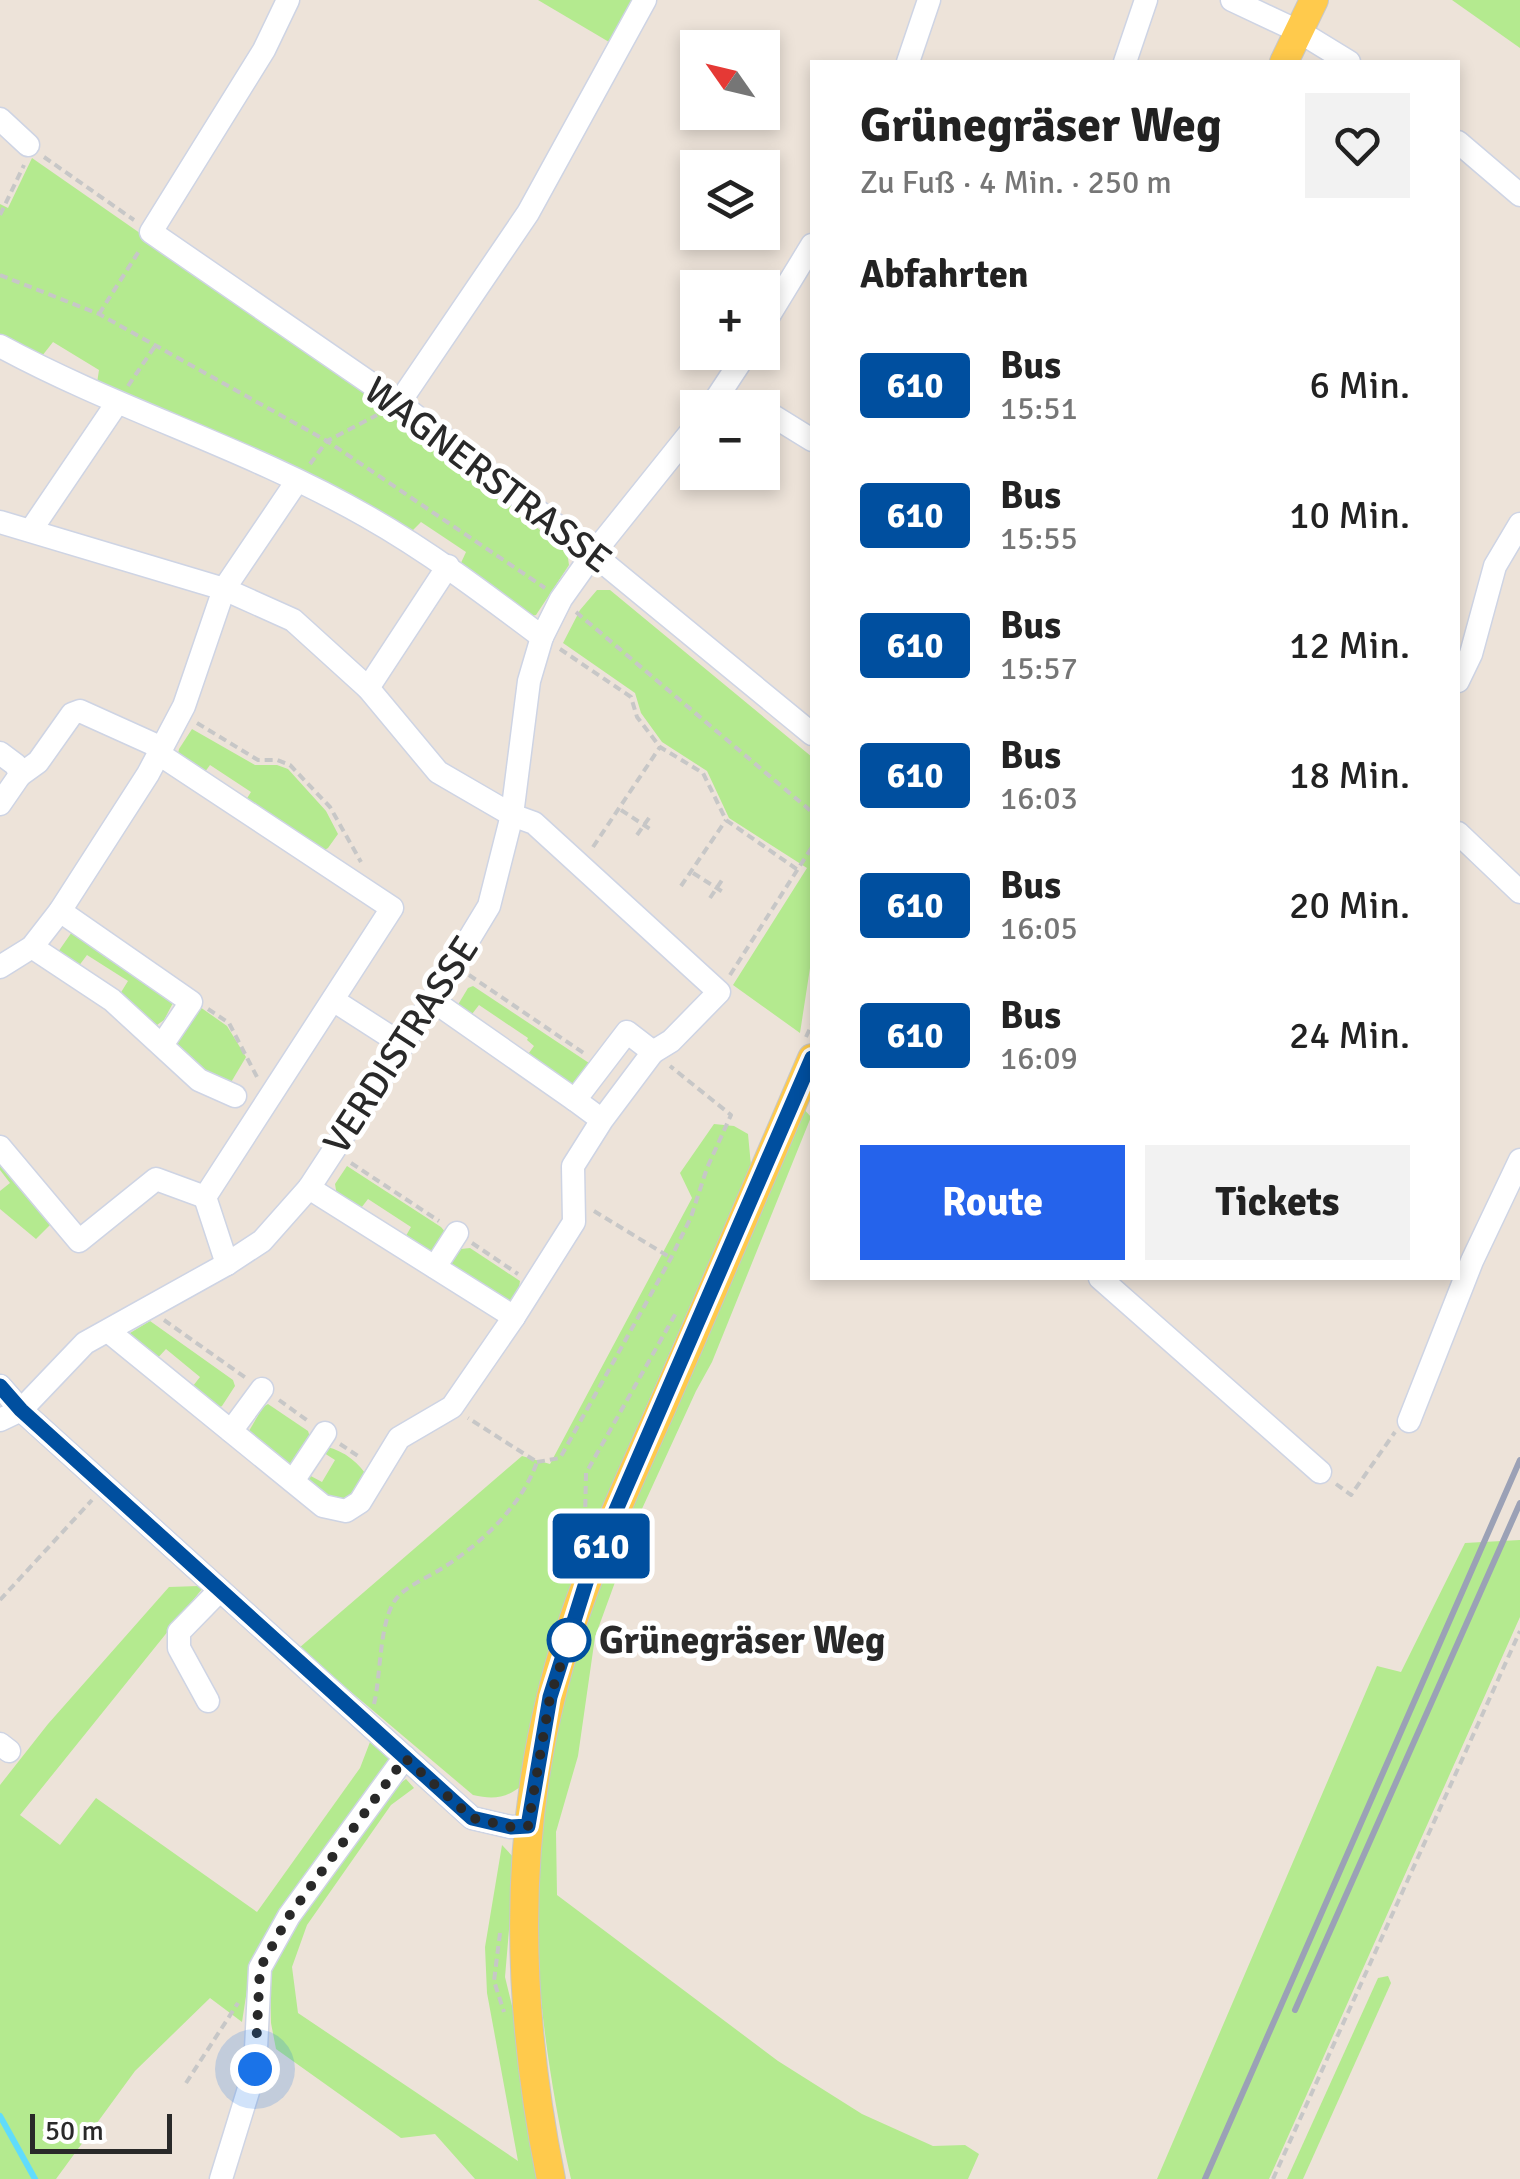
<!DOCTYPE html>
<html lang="de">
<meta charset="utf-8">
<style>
:root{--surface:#fff;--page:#f2f2f2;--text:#222;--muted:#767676;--accent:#2563eb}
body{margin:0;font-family:Signika,sans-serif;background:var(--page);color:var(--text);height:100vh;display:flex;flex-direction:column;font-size:38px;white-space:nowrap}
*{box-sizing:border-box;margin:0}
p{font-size:32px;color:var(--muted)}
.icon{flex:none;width:55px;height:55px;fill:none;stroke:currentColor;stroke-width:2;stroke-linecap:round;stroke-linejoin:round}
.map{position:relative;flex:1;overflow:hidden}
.panel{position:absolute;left:810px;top:60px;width:650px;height:1220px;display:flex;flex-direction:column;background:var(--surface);border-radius:0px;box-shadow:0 5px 15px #0003}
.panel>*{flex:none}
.badge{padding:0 20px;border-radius:8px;font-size:35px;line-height:65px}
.needle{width:65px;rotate:304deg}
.fabs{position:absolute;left:680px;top:30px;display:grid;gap:20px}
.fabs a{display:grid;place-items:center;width:100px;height:100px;border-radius:0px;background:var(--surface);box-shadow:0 5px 15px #0003;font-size:50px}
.scale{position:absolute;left:30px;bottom:25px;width:142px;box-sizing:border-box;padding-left:10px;border:5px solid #292929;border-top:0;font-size:28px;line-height:35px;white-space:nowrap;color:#292929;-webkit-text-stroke:8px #fff;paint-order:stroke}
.you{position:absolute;width:50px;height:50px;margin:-25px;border:8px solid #fff;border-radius:50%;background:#1a73e8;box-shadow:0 0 0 15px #1a73e833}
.map>.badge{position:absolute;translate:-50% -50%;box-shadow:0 0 0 5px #fff}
h2{padding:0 50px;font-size:38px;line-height:90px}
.round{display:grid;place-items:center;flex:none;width:105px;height:105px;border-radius:0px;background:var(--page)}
.head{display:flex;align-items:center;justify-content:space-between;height:170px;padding:0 50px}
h1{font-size:48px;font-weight:700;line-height:75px}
.button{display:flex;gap:20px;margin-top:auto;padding:20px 50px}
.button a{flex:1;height:115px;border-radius:0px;background:var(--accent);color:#fff;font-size:40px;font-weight:700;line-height:115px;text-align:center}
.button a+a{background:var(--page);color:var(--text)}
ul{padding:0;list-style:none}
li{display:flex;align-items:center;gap:30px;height:130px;padding:0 50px}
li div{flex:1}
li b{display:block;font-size:38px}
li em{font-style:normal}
li .badge{min-width:110px;font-weight:700;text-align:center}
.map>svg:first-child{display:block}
</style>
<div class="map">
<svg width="1520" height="2179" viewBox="0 0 1520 2179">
<rect width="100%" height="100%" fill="#ede3d9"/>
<g fill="#b4ea8f">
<polygon points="538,0 632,0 609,42"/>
<polygon points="1452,0 1520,0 1520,48"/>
<polygon points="32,158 377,398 567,552 569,565 536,615 526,617 460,565 466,552 421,522 409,534 97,383 99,370 53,342 42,356 0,342 0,204 8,208"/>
<polygon points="597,590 610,590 812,757 812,955 800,1033 733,985 807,868 729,818 707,771 662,742 641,713 635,693 563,643 580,610"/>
<polygon points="192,729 255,765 277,765 288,769 326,811 338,834 328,848 321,852 244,803 251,792 210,765 202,776 177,758 179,749"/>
<polygon points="74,929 174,1001 164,1020 157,1025 151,1023 120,994 128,981 87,955 78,967 58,952"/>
<polygon points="473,986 589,1063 587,1071 576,1085 564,1082 526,1057 534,1046 527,1040 528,1038 479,1005 469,1018 456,1008 468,988"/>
<polygon points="200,1007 227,1026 246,1057 230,1084 206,1075 175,1045"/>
<path d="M802,1107l9,10 -99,245 -16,29 -55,120 -46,126 -17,119 -22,76 1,63 221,166 84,53 71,32 32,-1 14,9 -11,25h-397c-26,-115 -42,-236 -32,-354 13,-143 71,-274 127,-404 46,-105 91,-209 136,-314z"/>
<path d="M714,1124l20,2 14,8 3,32 -158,363 -29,77 -41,179c-17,13 -29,15 -50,10l-174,-147 223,-192 28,8 142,-266 -12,-25z"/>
<polygon points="0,1156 53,1222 36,1239 0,1209 0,1191 10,1183 0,1170"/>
<polygon points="347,1166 441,1227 446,1233 431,1254 403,1241 411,1227 368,1199 358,1212 337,1196 335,1184"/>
<polygon points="470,1248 520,1281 518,1293 508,1305 454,1273 451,1264 461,1249"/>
<polygon points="150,1321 233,1380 235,1386 222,1406 215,1410 189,1391 200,1377 166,1349 154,1362 130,1340 130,1333"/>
<polygon points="268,1404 308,1431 310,1437 289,1469 246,1436 263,1407"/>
<path d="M327,1447c17,4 33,16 41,31 -22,32 -32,25 -62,7l1,-11 15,8 13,-22 -14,-9z"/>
<polygon points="1520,1540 1520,1617 1269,2179 1157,2179 1377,1666 1401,1672 1465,1543"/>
<polygon points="199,1586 202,1589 20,1815 60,1845 96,1798 257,1912 360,1768 370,1742 392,1761 251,1964 242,2022 210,1998 135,2071 56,2179 0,2179 0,1785 48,1724 169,1587"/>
<polygon points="406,1779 414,1788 391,1805 307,1925 292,1967 298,2013 518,2161 487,1993 485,1947 502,1845 515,1859 505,1977 522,2047 540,2179 475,2179 435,2134 401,2138 276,2049 271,2023 270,1968 297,1922 394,1788"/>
<polygon points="1388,1976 1391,1983 1303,2179 1287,2179 1378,1978"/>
</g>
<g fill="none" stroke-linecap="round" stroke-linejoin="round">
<polyline stroke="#60dcfb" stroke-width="6" points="0,2116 35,2179"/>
<defs>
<g id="minor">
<polyline points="288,0 264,50 151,232 399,403 593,554 812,734"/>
<polyline points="1232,0 1300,32 1349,62"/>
<polyline points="908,62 929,0"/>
<polyline points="1125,62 1146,0"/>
<polyline points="0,119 28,145"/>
<polyline points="1458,142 1520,195"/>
<polyline points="762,327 812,245"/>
<path d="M0,346c118,64 249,103 366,170 62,35 119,78 176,121"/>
<polyline points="399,403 528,213 645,0"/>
<polyline points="710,408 747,352"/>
<polyline points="762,409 812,440"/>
<polyline points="0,522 224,589 293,620 368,688 438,772 512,815 534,823 719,992 671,1041 653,1052"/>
<polyline points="31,530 117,403"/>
<polyline points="1458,681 1471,654 1495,566 1520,524"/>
<polyline points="368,688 448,566"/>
<polyline points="0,753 16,765 20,775 0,804"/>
<polyline points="159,754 392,908 205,1197 227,1264"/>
<polyline points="20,775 38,762 72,714 80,711 162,748"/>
<polyline points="1458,833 1520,892"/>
<polyline points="60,911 191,1002 162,1045"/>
<polyline points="32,947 112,1000 199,1080 235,1096"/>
<polyline points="0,967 32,947 60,911 148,774 184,706 224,589 297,481"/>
<polyline points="333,1000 403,1045"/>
<polyline points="432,1000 575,1100"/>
<polyline points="0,1147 79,1241 156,1179 205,1197"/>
<polyline points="309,1188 514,1317"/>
<polyline points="435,1267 457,1233"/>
<polyline points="1100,1278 1320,1472"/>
<polyline points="108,1331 323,1506 346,1511 360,1502 399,1438 452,1407 514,1317 574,1222 573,1166 602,1120 653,1052 627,1032 575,1100 602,1120"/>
<polyline points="0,1386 21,1410 472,1818 511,1827 528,1826"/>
<polyline points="0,1420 21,1410 85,1343 227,1264 262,1241 309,1188 432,1000 489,906 512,815 529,681 542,637 561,599 593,554 698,423"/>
<polyline points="1409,1421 1472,1261 1520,1160"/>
<polyline points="231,1431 262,1389"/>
<polyline points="293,1481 325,1433"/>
<polyline points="208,1701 179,1648 179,1632 220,1590"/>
<polyline points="0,1744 9,1751"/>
<polyline points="221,2179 255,2069 260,1968 289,1916 405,1757"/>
</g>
<g id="major">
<polyline points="1284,62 1314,0"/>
<path d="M551,2179c-32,-158 -39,-325 0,-482 24,-101 69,-196 111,-290 51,-116 100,-233 150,-349"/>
</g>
</defs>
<use href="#minor" stroke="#ced4e4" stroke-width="25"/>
<use href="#major" stroke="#c7c7c7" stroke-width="30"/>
<g stroke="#c7c7c7" stroke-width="4" stroke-dasharray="8 5" stroke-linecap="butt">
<polyline points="44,157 134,220"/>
<polyline points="0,215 24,165"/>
<polyline points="0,275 99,314 327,441 545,588"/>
<polyline points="99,314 141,248"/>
<polyline points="128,386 155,346"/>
<polyline points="310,464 327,441 377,415"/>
<polyline points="576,612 812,812"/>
<polyline points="560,649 631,697 637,717 660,747 703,773 726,820 798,870"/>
<polyline points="197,723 258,760 277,760 290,765 330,807 361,862"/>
<polyline points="621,810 650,829"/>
<polyline points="637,835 651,815"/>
<polyline points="593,847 660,747"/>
<polyline points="693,873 723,892"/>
<polyline points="681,886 726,820"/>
<polyline points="710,898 724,877"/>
<polyline points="469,975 585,1054"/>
<polyline points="730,975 812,847"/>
<polyline points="208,1009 229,1023 257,1077"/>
<polyline points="806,1037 812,1024"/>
<polyline points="351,1163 439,1221"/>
<polyline points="594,1211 671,1258"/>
<polyline points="472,1243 518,1274"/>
<polyline points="164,1320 246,1378"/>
<polyline points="279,1400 308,1421"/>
<polyline points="340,1444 361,1458"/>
<polyline points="537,1462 560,1458 671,1258 691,1217 707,1168 731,1115 670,1066"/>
<polyline points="1336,1484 1351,1495 1395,1432"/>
<polyline points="585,1520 586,1473 676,1313"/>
<polyline points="0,1600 92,1500"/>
<path d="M374,1704c7,-28 5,-83 22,-105 10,-13 31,-21 45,-30 40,-25 80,-62 96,-107l-69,-44"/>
<polyline points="500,1933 494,1981 504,2012"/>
<polyline points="186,2083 238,2003"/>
<polyline points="1273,2179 1520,1631"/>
</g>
<use href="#minor" stroke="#fff" stroke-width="22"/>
<use href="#major" stroke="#ffca4c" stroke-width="28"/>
<g stroke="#9ba1b6" stroke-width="6">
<polyline points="1295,2010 1520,1503"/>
<polyline points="1205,2179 1520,1460"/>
</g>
</g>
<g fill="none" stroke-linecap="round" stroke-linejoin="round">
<defs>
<polyline id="line" points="0,1386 21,1410 472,1818 511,1827 528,1826 550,1697 590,1570 812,1058"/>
</defs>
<use href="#line" stroke="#fff" stroke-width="22"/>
<use href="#line" stroke="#004f9f" stroke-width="15"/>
<polyline stroke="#292929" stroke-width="10" stroke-dasharray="0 18" points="255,2069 260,1968 289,1916 405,1758 472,1818 511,1827 528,1826 550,1697 569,1640"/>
</g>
<circle fill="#fff" stroke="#004f9f" stroke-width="5" cx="569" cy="1640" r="20"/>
<g text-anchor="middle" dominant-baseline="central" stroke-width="10" stroke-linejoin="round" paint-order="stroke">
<g font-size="38" fill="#292929" stroke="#fff">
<text transform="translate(488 475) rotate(37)">WAGNERSTRASSE</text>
<text transform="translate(401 1045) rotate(-57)">VERDISTRASSE</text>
</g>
<g font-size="38" font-weight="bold" fill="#292929" stroke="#fff" text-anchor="start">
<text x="599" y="1640">Grünegräser Weg</text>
</g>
</g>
</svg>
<div class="fabs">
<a><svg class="needle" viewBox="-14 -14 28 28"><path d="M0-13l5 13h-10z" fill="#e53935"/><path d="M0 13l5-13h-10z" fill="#767676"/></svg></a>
<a><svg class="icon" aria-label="layers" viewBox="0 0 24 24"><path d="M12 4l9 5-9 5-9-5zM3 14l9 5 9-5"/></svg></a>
<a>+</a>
<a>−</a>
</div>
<div class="scale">50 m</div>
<div class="you" style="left:255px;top:2069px"></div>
<b class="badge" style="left:601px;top:1546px;background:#004f9f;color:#fff">610</b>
<section class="panel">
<div class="head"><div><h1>Grünegräser Weg</h1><p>Zu Fuß · 4 Min. · 250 m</p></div><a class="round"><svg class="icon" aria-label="heart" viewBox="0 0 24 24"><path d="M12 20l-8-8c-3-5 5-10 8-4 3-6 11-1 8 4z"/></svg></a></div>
<h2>Abfahrten</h2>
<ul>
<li><span class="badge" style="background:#004f9f;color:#fff">610</span><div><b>Bus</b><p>15:51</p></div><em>6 Min.</em></li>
<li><span class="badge" style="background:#004f9f;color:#fff">610</span><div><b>Bus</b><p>15:55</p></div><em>10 Min.</em></li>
<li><span class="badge" style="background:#004f9f;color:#fff">610</span><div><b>Bus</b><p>15:57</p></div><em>12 Min.</em></li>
<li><span class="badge" style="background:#004f9f;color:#fff">610</span><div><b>Bus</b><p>16:03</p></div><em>18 Min.</em></li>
<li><span class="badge" style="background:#004f9f;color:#fff">610</span><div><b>Bus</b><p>16:05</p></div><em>20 Min.</em></li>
<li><span class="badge" style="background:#004f9f;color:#fff">610</span><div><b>Bus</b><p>16:09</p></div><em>24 Min.</em></li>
</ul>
<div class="button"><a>Route</a><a>Tickets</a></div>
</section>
</div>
